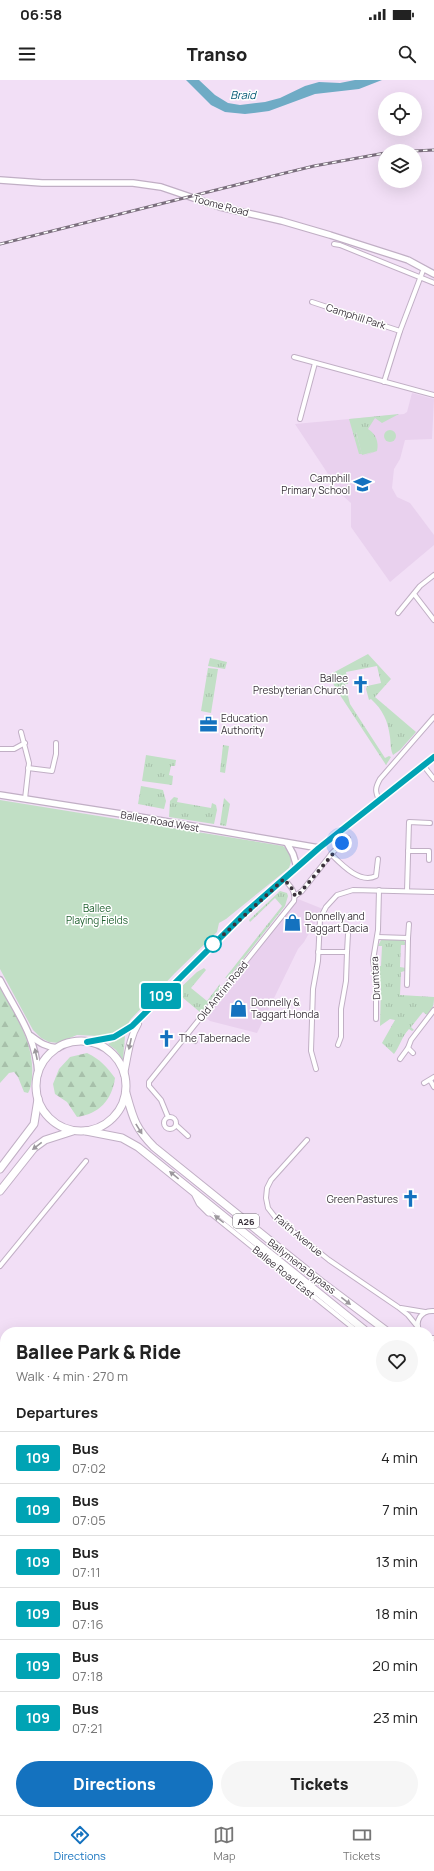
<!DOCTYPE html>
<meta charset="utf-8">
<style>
:root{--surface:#fff;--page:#f6f6f6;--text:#222;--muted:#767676;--line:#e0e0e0;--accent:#1472bf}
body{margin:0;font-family:Manrope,sans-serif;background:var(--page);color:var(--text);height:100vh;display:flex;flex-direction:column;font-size:15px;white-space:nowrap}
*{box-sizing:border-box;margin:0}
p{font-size:13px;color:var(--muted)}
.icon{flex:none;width:22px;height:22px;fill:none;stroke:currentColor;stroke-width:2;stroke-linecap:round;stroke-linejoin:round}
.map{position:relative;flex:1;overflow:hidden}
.sheet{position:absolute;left:0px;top:1247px;width:434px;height:488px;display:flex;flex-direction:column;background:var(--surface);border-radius:16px 16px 0 0;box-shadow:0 4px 16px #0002}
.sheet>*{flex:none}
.badge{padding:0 8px;border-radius:3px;font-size:14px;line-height:26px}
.controls{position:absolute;left:378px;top:12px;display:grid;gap:8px}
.controls a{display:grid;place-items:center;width:44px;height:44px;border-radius:50%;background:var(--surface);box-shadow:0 4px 16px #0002;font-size:20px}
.you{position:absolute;width:20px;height:20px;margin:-10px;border:3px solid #fff;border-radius:50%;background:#1a73e8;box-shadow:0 0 0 6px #1a73e833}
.map>.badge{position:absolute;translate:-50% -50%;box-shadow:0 0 0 2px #fff}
h2{padding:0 16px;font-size:15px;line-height:36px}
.round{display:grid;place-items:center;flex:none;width:42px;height:42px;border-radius:21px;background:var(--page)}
.head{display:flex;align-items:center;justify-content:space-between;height:68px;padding:0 16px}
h1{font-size:19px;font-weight:800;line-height:30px}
.cta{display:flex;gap:8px;margin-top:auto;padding:8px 16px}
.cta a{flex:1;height:46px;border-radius:24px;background:var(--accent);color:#fff;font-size:16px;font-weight:800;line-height:46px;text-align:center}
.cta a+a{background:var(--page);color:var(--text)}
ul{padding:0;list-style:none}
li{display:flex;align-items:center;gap:12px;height:52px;padding:0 16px;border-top:1px solid var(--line)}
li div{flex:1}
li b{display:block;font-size:15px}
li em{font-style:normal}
li .badge{min-width:44px;font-weight:700;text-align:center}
.status{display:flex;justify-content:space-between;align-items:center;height:28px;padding:0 20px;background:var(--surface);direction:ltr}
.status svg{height:11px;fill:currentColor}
header{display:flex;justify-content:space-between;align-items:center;height:52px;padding:0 16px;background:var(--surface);font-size:18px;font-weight:800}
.tabs{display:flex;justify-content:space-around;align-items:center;height:56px;border-top:1px solid var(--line);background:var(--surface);font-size:11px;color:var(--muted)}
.tabs a{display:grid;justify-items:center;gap:2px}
.tabs .current{color:var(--accent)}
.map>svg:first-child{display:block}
</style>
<div class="status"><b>06:58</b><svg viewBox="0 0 49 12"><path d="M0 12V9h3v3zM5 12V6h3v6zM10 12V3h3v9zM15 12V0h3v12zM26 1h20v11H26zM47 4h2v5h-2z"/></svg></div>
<header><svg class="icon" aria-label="menu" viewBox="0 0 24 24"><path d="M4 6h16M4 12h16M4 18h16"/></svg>Transo<svg class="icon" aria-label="search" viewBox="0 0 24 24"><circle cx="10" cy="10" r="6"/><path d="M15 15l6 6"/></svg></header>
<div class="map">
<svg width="434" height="1735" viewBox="0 0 434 1735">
<defs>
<pattern id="grass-tufts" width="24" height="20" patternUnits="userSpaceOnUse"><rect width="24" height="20" fill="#c1dfc5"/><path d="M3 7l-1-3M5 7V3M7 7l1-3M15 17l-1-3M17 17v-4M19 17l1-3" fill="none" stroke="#a7c0aa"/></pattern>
<pattern id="forest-firs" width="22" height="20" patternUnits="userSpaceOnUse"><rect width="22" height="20" fill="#c1dfc5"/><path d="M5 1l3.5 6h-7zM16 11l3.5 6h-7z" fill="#a7c0aa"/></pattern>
</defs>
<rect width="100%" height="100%" fill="#f2dff6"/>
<g fill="#e9d1ee">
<polygon points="412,313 434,319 432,359 405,360 400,379 394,389 392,408 397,417 410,423 434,455 434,465 390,502 351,447 351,423 342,415 295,344 404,334 407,332"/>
<polygon points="298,819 323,829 304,862 298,869 257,953 210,941 205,937"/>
</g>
<g fill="url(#grass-tufts)">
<path d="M399,334l-17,9 -7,-5 -7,11c8,5 11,13 9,22l-14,5 10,-4 -17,-20 6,22h-3l-10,-35z"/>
<circle cx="390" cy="356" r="6"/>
<path d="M368,574l23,25 -16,18 41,35 -16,18 -7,5c-3,-7 -2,-11 -3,-18 -2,-16 -7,-27 -19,-38l-2,1 -3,-11 1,-3 14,-3 -4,-17 -31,6 2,12h-3l5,20 35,54 4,-2 2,1 -5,8 -50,-76 -7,-14z"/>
<polygon points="210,578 227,582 225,589 208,586"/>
<polygon points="208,588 218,589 211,633 201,631"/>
<polygon points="223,665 229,666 225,693 220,692"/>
<polygon points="146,675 176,680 175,686 171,686 169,695 173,696 172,705 142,701"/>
<polygon points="141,706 163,710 166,721 164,729 138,724"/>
<polygon points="174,717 178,718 177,722 211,728 212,723 216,725 217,730 214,744 169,737 170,721"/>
<polygon points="224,718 230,724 226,746 220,745"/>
<polygon points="280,811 287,813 288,816 285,826 229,897 225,898 282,826 275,818 250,842 249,840"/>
<path d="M381,860h23l2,5h-5l-1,22 6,1 -1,3 -4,1 -1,23 34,2c0,8 -1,12 -7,18l-4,-3 -12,15 3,3 -2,1 -3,-2c-8,9 -9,17 -15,25l-12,-11 13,-23 -5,-1 -10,7 1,-40 -4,-20h4l1,-20h-4z"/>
<polygon points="204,888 206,890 191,908 207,921 220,904 220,908 201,933 176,912 197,892"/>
<polygon points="125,956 123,980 116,970 108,964"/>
</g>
<g fill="url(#forest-firs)">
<path d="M0,907c16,29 35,57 32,91 -1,6 -1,10 -4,15l-4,-1 -6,-15 -4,-5 -5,1 -9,10z"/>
<path d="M87,973c14,7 19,13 28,25 -3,22 -16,36 -38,39l-10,-15 -12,-8 -2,-10 6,-15 11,-12z"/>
</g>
<g fill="#c1dfc5">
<polygon points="367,348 373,372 362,375 356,351"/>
<path d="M0,720l283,46c9,6 10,12 6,22l-63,51 -7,4 -2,9 -42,41 -44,46 -6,9 -14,7 -12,1 -22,-1 -19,8 -9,-1 -8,-4 -8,-8 -33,-61z"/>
</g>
<polygon fill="#6fabc5" points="186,0 199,0 215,15 228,23 240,25 265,22 280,18 305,6 319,2 340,3 355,0 382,0 359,9 315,14 269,31 245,34 225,32 211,25"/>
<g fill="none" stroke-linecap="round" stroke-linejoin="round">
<g stroke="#6fabc5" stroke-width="1.5">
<polyline points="429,1459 434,1458"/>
<polyline points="2,1731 9,1735"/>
<polyline points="141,1735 143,1730"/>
</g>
<defs>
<g id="street">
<polyline points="334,164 340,165 434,203"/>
<polyline points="312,222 400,251"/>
<polyline points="294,277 434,315"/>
<polyline points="384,302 400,251 424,188"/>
<polyline points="300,339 315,283"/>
<polyline points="414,514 434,540"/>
<polyline points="398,533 420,506 434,495"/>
<polyline points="21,652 29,683 25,719"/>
<polyline points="0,669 14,669 25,663"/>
<polyline points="423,685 434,699"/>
<polyline points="28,688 52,691 56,674 56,663"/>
<path d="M379,720c-4,-9 -4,-12 1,-21l54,-62"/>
<polyline points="408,771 429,771 429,780"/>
<path d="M331,774c11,11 29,30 45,22l2,-17"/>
<polyline points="407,811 409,742 430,743"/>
<polyline points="295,816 302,811 332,773 348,758"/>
<polyline points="377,857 408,858 409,844"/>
<polyline points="318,872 347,872 346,901 341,929 341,957 338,965"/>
<polyline points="347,872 348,854"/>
<polyline points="407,905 408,858"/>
<polyline points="376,939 376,902 373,880 378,850 379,810"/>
<polyline points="186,955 195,961"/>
<polyline points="408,968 413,973"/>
<polyline points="400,979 408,968 411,960 434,930"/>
<polyline points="316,989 311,971 313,909 318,881 320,839 326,827 337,815 353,810 434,812"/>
<polyline points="430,1000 434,1007"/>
<polyline points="424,1003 434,997"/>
<path d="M168,1037l-7,-17 -12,-14v-4l145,-181c2,-10 -4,-15 -10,-22"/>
<circle cx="170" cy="1043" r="6"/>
<polyline points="176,1045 188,1056"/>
<polyline points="307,1060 271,1100 267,1108 266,1118 268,1128 275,1137 329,1180 398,1227 408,1235 417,1246"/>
<polyline points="209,1132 358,1252"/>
<polyline points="0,1186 86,1081"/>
<polyline points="401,1228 425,1232"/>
<path d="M420,1252c-6,-11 1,-22 14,-21"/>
<polyline points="429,1258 434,1258"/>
<polyline points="429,1302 434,1305"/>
</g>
<g id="secondary">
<polyline points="0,100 42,103 133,103 161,107 220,127 282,141 330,155 408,180 434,194"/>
<polyline points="0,715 134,736 319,768"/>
<polyline points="287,763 293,774 297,787"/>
<path d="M0,900c17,33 36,56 38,94"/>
<path d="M31,956c9,7 15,11 27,12"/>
</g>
<g id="primary">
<polyline points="87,962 114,957 132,946 245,833 319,768 434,677"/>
<path d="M124,994c4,-18 5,-35 14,-50"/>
</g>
<g id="highway">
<circle cx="81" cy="1006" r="45"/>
<path d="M126,1013c7,25 9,35 28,54l166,134 68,51"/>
<polyline points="86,1051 122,1058 138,1067 367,1252"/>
<polyline points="0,1089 34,1044 38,1019"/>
<polyline points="0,1111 34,1068 45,1060 73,1051"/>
<polyline points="196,1115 200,1123 209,1132"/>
<polyline points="429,1280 434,1283"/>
<polyline points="429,1296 434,1299"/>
</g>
</defs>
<use href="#street" stroke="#c1afc5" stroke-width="6"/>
<use href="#secondary" stroke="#c1afc5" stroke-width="8"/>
<use href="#primary" stroke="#c1afc5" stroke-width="8"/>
<use href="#highway" stroke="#c1afc5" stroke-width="9"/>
<use href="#street" stroke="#fff" stroke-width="4"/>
<use href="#secondary" stroke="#fff" stroke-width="5.5"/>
<use href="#primary" stroke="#fff" stroke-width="6"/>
<use href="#highway" stroke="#fff" stroke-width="7"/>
<defs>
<g id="rail">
<polyline points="414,71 434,70"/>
<polyline points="0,164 244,103 314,86 385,73"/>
</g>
</defs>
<use href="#rail" stroke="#7a6e7c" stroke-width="3"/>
<use href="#rail" stroke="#fff" stroke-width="1.5" stroke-dasharray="4.5" stroke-linecap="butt"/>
</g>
<defs><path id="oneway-solid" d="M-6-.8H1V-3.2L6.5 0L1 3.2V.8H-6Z"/></defs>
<g fill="#9c989d">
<use href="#oneway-solid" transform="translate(130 964) rotate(102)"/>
<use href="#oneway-solid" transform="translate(36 974) rotate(-102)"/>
<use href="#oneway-solid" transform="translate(139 1049) rotate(58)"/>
<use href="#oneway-solid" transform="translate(37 1066) rotate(142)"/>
<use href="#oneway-solid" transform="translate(174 1095) rotate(-141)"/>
<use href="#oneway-solid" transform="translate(219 1139) rotate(-142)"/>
<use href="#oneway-solid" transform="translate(346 1221) rotate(38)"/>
</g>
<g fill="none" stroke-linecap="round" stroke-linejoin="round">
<defs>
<polyline id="line" points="87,962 114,957 132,946 245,833 319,768 434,677"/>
</defs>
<use href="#line" stroke="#fff" stroke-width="9"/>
<use href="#line" stroke="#00a3b4" stroke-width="6"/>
<polyline stroke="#3a323b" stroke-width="4" stroke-dasharray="0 7.2" points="213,864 208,869 284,799 293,810 295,816 299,814 342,763"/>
</g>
<defs>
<symbol id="school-bare" viewBox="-9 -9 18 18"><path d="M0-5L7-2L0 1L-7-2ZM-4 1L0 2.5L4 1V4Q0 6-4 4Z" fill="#1472bf" stroke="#fff" stroke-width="2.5" paint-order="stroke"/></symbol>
<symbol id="church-bare" viewBox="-9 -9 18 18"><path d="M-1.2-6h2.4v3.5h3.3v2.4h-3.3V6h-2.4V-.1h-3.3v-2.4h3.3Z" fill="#1472bf" stroke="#fff" stroke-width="2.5" paint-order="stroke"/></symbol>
<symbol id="office-bare" viewBox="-9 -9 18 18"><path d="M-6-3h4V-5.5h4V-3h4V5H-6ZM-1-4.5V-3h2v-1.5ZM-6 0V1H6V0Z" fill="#1472bf" stroke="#fff" stroke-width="2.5" paint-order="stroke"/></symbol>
<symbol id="shop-bare" viewBox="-9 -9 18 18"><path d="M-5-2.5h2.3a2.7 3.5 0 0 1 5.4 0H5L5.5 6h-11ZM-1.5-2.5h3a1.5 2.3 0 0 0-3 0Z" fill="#1472bf" stroke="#fff" stroke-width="2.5" paint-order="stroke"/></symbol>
</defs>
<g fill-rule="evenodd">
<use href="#school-bare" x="350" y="392" width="25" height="25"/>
<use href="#church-bare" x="348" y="592" width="25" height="25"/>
<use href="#office-bare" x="196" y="632" width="25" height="25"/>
<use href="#shop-bare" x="280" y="830" width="25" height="25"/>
<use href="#shop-bare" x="226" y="916" width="25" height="25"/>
<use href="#church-bare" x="154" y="946" width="25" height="25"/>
<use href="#church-bare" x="398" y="1106" width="25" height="25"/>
</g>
<circle fill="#fff" stroke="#00a3b4" stroke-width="2" cx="213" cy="864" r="8"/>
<g text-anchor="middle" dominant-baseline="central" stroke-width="3" stroke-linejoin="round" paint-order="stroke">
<rect fill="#fff" stroke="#757076" stroke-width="1" x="233" y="1134" width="26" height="14" rx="3"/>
<g font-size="9" font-weight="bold" fill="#3a323b">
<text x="246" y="1141">A26</text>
</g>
<g font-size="10" fill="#3a323b" stroke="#fff">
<text transform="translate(221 125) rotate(15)">Toome Road</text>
<text transform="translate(356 236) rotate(18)">Camphill Park</text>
<text transform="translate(160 741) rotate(10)">Ballee Road West</text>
<text transform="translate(375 898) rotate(-93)">Drumtara</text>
<text transform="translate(222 911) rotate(-51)">Old Antrim Road</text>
<text transform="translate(299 1155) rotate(40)">Faith Avenue</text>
<text transform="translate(302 1186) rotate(38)">Ballymena Bypass</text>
<text transform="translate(284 1192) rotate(39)">Ballee Road East</text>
</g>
<g font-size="10" fill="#3a323b" stroke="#fff" text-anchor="start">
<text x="350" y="398" text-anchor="end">Camphill<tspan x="350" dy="12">Primary School</tspan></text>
<text x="348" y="598" text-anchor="end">Ballee<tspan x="348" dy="12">Presbyterian Church</tspan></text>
<text x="221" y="638">Education<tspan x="221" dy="12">Authority</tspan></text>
<text x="305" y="836">Donnelly and<tspan x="305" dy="12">Taggart Dacia</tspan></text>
<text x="251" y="922">Donnelly &amp;<tspan x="251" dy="12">Taggart Honda</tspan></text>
<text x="179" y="958">The Tabernacle</text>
<text x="398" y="1119" text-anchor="end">Green Pastures</text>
</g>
<g font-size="10" fill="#1f602f" stroke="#fff">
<text x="97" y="828">Ballee<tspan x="97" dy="12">Playing Fields</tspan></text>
</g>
<g font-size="11" font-style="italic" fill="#055974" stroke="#fff">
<text x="243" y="14">Braid</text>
</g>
</g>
</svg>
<div class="controls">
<a><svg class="icon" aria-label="locate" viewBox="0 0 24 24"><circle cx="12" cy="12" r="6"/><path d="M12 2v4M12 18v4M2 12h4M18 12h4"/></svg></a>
<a><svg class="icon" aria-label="layers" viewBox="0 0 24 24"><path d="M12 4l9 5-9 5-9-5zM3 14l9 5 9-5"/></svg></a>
</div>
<div class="you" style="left:342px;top:763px"></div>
<b class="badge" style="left:161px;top:916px;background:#00a3b4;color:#fff">109</b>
<section class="sheet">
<div class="head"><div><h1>Ballee Park &amp; Ride</h1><p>Walk · 4 min · 270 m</p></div><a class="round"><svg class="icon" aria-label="heart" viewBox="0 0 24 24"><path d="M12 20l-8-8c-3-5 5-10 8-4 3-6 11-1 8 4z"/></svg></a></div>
<h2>Departures</h2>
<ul>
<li><span class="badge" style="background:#00a3b4;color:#fff">109</span><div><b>Bus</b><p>07:02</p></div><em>4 min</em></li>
<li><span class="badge" style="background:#00a3b4;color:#fff">109</span><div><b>Bus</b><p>07:05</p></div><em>7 min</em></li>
<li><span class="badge" style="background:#00a3b4;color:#fff">109</span><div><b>Bus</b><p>07:11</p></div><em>13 min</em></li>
<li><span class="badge" style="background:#00a3b4;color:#fff">109</span><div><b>Bus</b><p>07:16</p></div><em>18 min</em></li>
<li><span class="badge" style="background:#00a3b4;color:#fff">109</span><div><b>Bus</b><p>07:18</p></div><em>20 min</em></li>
<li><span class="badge" style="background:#00a3b4;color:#fff">109</span><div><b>Bus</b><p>07:21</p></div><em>23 min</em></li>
</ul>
<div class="cta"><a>Directions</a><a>Tickets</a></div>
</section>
</div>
<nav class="tabs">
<a class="current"><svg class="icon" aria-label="directions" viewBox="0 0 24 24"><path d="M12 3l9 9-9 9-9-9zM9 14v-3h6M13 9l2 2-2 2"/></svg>Directions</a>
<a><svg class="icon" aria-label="map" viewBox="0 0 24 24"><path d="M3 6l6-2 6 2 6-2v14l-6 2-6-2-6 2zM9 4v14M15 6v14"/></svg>Map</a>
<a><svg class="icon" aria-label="tickets" viewBox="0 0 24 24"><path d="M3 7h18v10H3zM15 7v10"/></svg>Tickets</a>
</nav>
